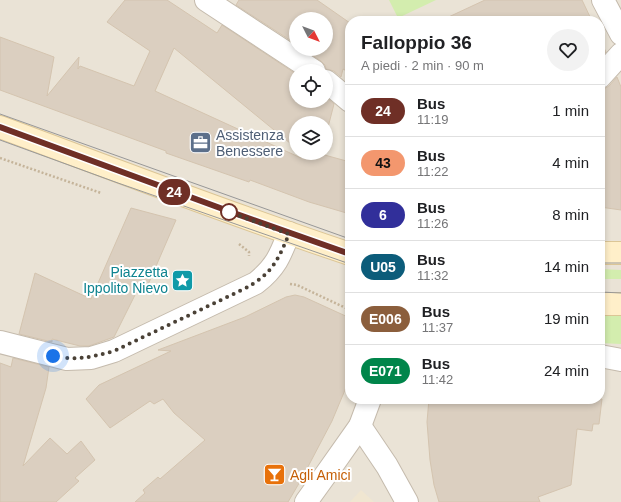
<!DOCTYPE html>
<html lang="it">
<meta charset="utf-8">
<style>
:root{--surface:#fff;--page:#f2f2f2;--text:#202124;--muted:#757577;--line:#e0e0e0}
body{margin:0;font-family:Arial,sans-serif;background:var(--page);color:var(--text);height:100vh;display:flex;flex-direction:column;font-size:15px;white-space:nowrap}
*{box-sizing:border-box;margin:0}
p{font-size:13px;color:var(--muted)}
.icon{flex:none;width:22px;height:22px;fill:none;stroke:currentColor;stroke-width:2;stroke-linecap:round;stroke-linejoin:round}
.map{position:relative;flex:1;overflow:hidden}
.sheet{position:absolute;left:345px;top:16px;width:260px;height:388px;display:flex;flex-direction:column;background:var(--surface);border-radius:16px;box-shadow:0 2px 6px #0003}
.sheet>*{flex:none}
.badge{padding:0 8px;border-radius:13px;font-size:14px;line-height:26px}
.needle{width:26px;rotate:132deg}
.buttons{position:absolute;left:289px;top:12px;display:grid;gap:8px}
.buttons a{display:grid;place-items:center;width:44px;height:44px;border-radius:50%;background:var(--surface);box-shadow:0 2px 6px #0003;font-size:20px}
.you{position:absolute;width:20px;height:20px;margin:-10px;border:3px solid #fff;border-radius:50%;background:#1a73e8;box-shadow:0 0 0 6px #1a73e833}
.map>.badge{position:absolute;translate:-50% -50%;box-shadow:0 0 0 2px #fff}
.round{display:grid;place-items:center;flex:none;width:42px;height:42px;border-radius:21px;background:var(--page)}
.summary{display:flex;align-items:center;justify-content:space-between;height:68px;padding:0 16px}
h1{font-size:19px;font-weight:700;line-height:30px}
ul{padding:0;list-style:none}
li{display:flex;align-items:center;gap:12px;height:52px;padding:0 16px;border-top:1px solid var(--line)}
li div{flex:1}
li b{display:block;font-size:15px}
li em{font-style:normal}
li .badge{min-width:44px;font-weight:700;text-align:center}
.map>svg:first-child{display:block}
</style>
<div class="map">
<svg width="621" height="502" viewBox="0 0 621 502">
<rect width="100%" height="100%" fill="#f5f1e8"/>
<path fill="#eae3d6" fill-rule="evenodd" d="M0,0h621v502h-621zM296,19h30v30h-30zM350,21h250v378h-250zM296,71h30v30h-30zM296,123h30v30h-30z"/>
<polygon fill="#f0e6d1" points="361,490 374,502 350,502"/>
<g fill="#d3edae">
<polygon points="389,0 436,0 398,18"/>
<polygon points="600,269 621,270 621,279 600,279"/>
<polygon points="600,302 621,303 621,344 600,343"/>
</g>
<g fill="#dbcfc0" stroke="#d4c4af">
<polygon points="125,0 167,0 217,33 222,25 296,74 296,101 326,101 326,97 334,104 326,135 326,123 296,123 296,148 174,48 155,91 301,158 304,154 302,153 321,153 321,154 350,162 350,214 309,202 250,180 249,182 166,153 166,151 0,90 0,37 54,57 47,96 79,57 78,69 80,66 134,86 150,51 107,22"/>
<polygon points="239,0 317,0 350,23 350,73 343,69 341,77 334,71 326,69 325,65 321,61 303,49 326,49 326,19 296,19 296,44 236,5"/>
<polygon points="485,0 582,0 592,21 440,21"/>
<polygon points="600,40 606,52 600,58"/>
<polygon points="617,77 621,87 621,210 600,207 600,89 604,89 609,86"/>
<polygon points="131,208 176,220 144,294 136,293 114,337 89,346 80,346 52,339 52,342 19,334 35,273 91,299"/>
<polygon points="295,295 304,297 350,318 350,378 332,421 301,480 288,502 135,502 145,493 143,490 158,477 160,479 205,440 174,413 163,399 154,404 150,401 110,428 86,399 99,385 171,351 158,350 245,317 286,297"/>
<polygon points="13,358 49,367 46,388 23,466 50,438 67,454 81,441 95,460 75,478 79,481 56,502 0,502 0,363 11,367"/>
<polygon points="429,399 602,399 599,424 593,424 592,431 577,429 571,485 538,497 540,502 439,502 434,485 430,460 427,422"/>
</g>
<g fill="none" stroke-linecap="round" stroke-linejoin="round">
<defs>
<g id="street">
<polyline points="206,0 314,71"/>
<polyline points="603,0 621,34"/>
<polyline points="600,77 621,54"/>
<polyline points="326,81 350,101"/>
<path d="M0,342l67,17 24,-1 23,-7 142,-68c20,-16 24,-27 33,-50"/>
<polyline points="600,356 621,360"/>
<polyline points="360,426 387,466 407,502"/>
<polyline points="306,502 329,470 360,426 370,399"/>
</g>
<g id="secondary">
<path d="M0,127c116,43 232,88 350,127"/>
<polyline points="600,253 621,253"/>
<polyline points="600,304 621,304"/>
</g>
</defs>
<use href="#street" stroke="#c5bbad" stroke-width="24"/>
<use href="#secondary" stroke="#dcc696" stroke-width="24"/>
<g stroke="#c5b49a" stroke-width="2.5" stroke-dasharray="2 2" stroke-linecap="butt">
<polyline points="0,158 101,193"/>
<polyline points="239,244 249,252 249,256"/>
<polyline points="290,284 297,285 350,310"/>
</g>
<use href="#street" stroke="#fff" stroke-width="22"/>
<use href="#secondary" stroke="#ffefc9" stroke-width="22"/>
<g stroke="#989898" stroke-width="1">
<polyline points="0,114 350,239"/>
<polyline points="0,140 118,183 350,264"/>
<polyline points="600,263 621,263"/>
<polyline points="600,292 621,293"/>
</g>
</g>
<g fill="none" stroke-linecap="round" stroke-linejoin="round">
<defs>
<polyline id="line" points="0,127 231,212 350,254"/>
</defs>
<use href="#line" stroke="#fff" stroke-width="9"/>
<use href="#line" stroke="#6f2f26" stroke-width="6"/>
<path stroke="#4a4136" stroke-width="4" stroke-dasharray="0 7.2" d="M53,356c22,5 39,1 61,-5l130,-62c28,-15 33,-27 45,-55l-60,-22"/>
</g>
<defs>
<symbol id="office-square" viewBox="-11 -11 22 22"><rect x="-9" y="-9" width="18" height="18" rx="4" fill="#5c6f8a" stroke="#fff"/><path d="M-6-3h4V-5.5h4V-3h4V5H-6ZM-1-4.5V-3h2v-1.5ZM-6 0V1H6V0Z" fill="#fff"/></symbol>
<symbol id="sight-square" viewBox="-11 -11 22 22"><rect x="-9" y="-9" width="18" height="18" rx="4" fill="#0f9aa8" stroke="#fff"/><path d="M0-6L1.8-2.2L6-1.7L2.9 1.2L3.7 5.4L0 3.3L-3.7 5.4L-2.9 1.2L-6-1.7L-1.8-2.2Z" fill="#fff"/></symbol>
<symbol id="bar-square" viewBox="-11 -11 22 22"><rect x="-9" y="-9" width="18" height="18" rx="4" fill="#e8710a" stroke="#fff"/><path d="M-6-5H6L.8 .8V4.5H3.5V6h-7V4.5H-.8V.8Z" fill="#fff"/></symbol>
</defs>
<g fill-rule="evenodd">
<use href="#office-square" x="188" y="130" width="25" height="25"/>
<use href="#sight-square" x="170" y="268" width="25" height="25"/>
<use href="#bar-square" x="262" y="462" width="25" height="25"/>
</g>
<circle fill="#fff" stroke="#6f2f26" stroke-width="2" cx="229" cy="212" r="8"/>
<g text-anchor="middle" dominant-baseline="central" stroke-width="4" stroke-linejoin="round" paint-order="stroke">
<g font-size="14" fill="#4e5e75" stroke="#fff" text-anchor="start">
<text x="216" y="135">Assistenza<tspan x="216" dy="16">Benessere</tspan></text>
</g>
<g font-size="14" fill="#0d838f" stroke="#fff" text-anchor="end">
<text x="168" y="272">Piazzetta<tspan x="168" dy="16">Ippolito Nievo</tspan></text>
</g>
<g font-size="14" fill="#c56008" stroke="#fff" text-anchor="start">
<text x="290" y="475">Agli Amici</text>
</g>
</g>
</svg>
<div class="buttons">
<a><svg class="needle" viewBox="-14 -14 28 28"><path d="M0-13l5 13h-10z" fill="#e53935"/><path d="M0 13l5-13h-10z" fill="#757577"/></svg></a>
<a><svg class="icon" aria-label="locate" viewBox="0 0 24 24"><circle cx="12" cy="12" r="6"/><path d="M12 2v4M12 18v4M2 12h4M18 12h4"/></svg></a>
<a><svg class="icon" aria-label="layers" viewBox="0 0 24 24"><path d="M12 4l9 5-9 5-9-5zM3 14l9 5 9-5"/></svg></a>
</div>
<div class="you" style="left:53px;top:356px"></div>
<b class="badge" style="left:174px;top:192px;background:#6f2f26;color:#fff">24</b>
<section class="sheet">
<div class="summary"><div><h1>Falloppio 36</h1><p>A piedi · 2 min · 90 m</p></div><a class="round"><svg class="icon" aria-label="heart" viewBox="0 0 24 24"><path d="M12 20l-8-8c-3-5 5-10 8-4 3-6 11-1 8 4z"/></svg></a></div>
<ul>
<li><span class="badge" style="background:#6f2f26;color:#fff">24</span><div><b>Bus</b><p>11:19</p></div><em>1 min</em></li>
<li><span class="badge" style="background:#f3976e;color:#111">43</span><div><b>Bus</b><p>11:22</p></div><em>4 min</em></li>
<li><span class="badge" style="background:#312f9a;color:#fff">6</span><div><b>Bus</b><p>11:26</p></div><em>8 min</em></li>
<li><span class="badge" style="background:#0c5c7a;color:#fff">U05</span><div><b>Bus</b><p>11:32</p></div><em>14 min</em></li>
<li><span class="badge" style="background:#8b5e3c;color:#fff">E006</span><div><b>Bus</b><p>11:37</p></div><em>19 min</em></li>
<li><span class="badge" style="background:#00854a;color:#fff">E071</span><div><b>Bus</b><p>11:42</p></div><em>24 min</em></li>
</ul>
</section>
</div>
